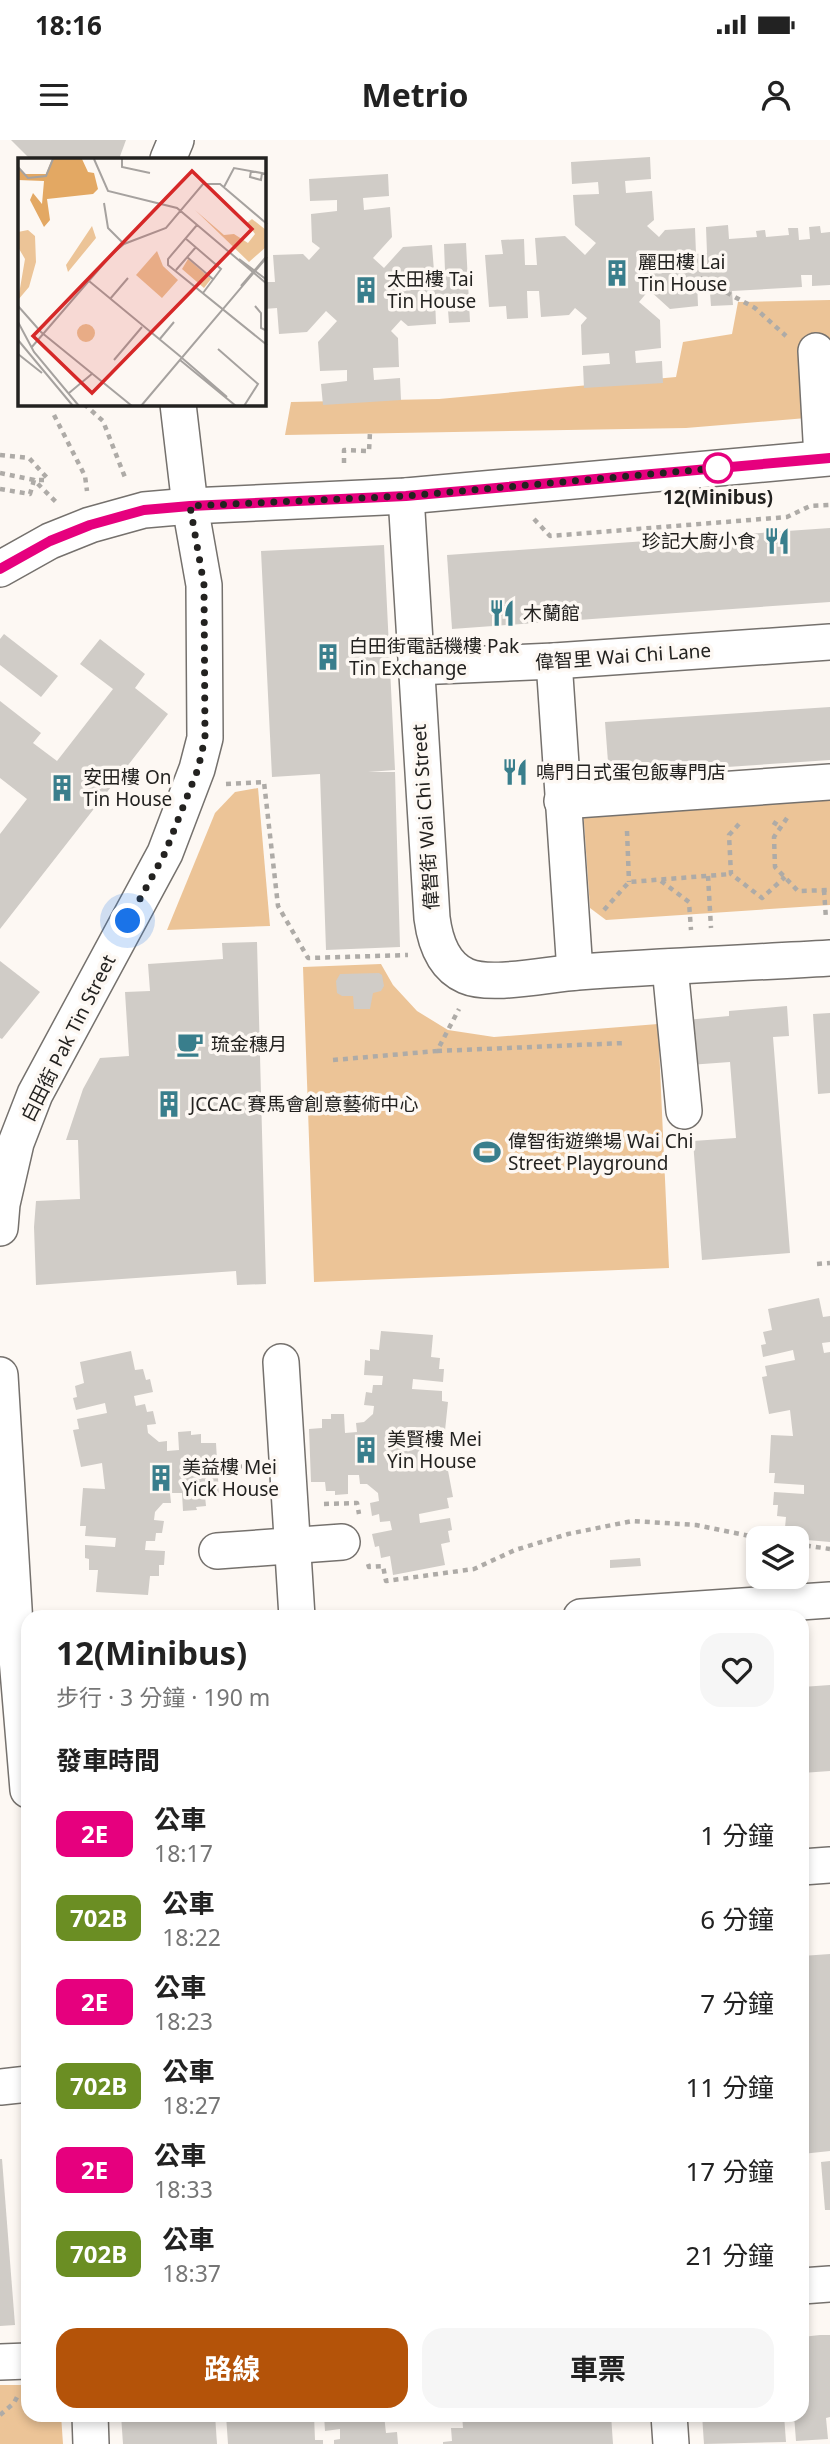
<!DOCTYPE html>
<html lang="zh-TW">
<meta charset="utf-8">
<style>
:root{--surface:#fff;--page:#f6f6f6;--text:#222;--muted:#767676;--accent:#b45309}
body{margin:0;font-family:"Noto Sans","Noto Sans TC",sans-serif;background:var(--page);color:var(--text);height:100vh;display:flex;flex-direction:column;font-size:26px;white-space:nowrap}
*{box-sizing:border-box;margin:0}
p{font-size:23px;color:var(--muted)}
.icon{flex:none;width:38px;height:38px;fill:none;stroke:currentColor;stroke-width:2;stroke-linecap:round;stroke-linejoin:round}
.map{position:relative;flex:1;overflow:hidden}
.sheet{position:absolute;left:21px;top:1470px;width:788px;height:812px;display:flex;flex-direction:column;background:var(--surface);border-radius:21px;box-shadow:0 4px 10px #0003}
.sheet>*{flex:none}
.badge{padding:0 14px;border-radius:10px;font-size:24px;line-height:46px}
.tools{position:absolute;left:746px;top:1386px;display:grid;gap:14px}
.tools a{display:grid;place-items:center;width:63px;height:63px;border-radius:14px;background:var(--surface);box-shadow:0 4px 10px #0003;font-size:35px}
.you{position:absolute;width:35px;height:35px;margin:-18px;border:5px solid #fff;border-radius:50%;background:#1a73e8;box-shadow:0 0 0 10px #1a73e833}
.map>.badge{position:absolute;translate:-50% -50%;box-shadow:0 0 0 4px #fff}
h2{padding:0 35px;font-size:26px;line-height:63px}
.round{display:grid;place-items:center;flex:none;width:74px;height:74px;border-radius:21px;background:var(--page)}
.head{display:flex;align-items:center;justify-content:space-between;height:119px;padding:0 35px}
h1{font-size:33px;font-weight:700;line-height:52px}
.action{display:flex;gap:14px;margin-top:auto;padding:14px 35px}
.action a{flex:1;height:80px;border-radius:21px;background:var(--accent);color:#fff;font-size:28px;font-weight:700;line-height:80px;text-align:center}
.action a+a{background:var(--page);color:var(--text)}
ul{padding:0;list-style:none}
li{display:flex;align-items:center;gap:21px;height:84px;padding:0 35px}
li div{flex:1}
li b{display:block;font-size:26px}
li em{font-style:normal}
li .badge{min-width:77px;font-weight:700;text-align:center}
.status{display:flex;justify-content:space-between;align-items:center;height:49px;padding:0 35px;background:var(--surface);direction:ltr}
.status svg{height:19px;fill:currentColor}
header{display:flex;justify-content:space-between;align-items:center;height:91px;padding:0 35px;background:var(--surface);font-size:32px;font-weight:700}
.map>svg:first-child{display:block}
</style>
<div class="status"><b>18:16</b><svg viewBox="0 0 49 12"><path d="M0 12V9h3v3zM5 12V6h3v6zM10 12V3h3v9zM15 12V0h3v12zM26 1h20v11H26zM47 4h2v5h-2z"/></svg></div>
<header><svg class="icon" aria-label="menu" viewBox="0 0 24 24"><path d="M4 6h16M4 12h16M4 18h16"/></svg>Metrio<svg class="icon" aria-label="person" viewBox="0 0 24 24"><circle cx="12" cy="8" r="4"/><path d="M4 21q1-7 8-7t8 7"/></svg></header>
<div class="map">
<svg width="830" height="2304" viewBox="0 0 830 2304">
<rect width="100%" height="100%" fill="#fdf8f3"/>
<g fill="#ecc497">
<polygon points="830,160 830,276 686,288 285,295 291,262 439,259 676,237 683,202 732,194 738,162"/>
<polygon points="258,648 270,786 167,790 215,673 235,652"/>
<polygon points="830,650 830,765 606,780 590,768 583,668"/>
<polygon points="381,824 393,845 417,871 448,890 494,897 658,884 669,1128 314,1142 303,827"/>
<polygon points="0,2245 28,2245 28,2275 61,2275 63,2304 0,2304"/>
</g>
<g fill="#d0ccc7">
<polygon points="11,0 126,0 119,19 30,19"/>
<polygon points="650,17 651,39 625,41 626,53 652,51 654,80 647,86 659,97 665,90 695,88 696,114 707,113 706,87 728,85 729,99 757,97 756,91 765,90 766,97 789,95 788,88 798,88 799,100 810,99 809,87 820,86 821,93 830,92 830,145 812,146 812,135 801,135 802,147 732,151 733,165 711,166 709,140 697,141 698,166 670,169 649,150 639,162 660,180 661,208 635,211 636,223 662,221 663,243 584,248 583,226 610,224 609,213 582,215 581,185 587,178 575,168 569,175 541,177 539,151 527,151 528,178 507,179 506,166 489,167 485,115 503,114 501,100 524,99 525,125 537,125 535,98 565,96 585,115 596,103 575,85 573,55 599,54 598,42 572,44 571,22"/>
<polygon points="388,34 389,56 363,58 364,70 390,67 392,97 373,118 384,128 403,107 432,105 434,131 445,131 444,104 466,103 470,182 449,183 447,157 435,158 436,184 408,186 401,180 391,191 398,198 399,227 373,228 374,240 400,238 401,260 323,265 321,244 347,241 347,230 320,231 318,202 337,181 326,171 307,192 279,194 277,168 264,169 264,142 275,142 273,115 303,114 309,120 320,108 312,102 311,74 337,71 337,60 310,61 309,39"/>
<polygon points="830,388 830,462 452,489 447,415"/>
<polygon points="384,405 395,630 368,632 395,632 400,807 326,810 320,634 272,637 261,411"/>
<polygon points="4,494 58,536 41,557 0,525 0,499"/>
<polygon points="100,499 145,534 135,548 168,574 0,789 0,694 27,659 0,638 0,561 41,593 33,603 57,621 113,549 80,524"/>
<polygon points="830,567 830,620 609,635 605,582"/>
<polygon points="257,802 266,1144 237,1145 236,1131 36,1145 34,1087 36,1061 80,1059 78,1000 66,1000 83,949 100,918 129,916 125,852 150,851 148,824 223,819 222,803"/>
<polygon points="0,821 40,852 2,899 0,898"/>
<polygon points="379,833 382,835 384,846 381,851 373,853 370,869 354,869 353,856 342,856 337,853 336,841 340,834"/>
<polygon points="787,866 789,896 773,897 790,1113 702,1120 693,1001 736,998 730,922 689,925 686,880 729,876 729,871"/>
<polygon points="830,873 830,953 818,954 813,874"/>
<polygon points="819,1158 823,1177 830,1176 830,1202 822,1203 824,1213 830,1212 830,1402 784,1398 786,1377 777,1376 778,1365 773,1365 774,1352 804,1354 804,1345 774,1343 775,1333 769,1333 771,1295 793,1296 790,1270 769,1274 762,1237 767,1236 765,1226 795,1220 793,1210 763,1217 761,1205 766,1204 763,1192 772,1190 768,1169"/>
<polygon points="381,1191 433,1195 431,1217 440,1218 439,1229 444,1229 443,1242 413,1239 412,1249 442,1251 442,1261 448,1262 444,1300 423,1297 425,1324 446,1320 453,1357 447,1358 449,1368 419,1374 420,1383 450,1378 452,1390 448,1391 450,1402 441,1404 445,1425 393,1435 390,1416 381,1418 379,1406 375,1407 372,1394 392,1390 390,1381 380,1382 379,1374 372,1376 370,1363 379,1361 378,1353 367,1344 360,1344 359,1335 348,1335 348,1354 335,1355 335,1351 326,1351 325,1342 311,1342 309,1289 322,1288 322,1279 331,1279 331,1274 344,1274 345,1293 357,1292 356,1283 364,1282 373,1274 374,1266 364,1265 366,1252 372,1253 373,1245 382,1245 383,1236 364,1235 365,1220 370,1221 370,1209 379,1210"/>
<polygon points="131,1211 135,1230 143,1229 146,1240 150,1239 153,1252 134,1256 136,1266 145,1264 147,1272 153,1271 156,1284 147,1285 148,1293 159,1302 167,1301 167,1311 179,1310 178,1292 191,1291 191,1295 201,1294 201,1303 216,1303 219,1356 205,1356 206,1366 196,1367 197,1370 183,1371 182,1353 170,1353 171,1363 163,1363 155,1372 154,1380 164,1381 162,1393 156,1393 155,1401 146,1401 145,1410 165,1411 164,1425 159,1425 159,1436 150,1436 148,1455 96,1452 98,1430 89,1430 89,1419 85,1418 85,1405 115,1407 116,1398 85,1396 86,1386 80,1386 83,1348 105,1349 102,1323 81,1327 73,1290 79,1289 77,1279 107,1273 105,1263 76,1270 73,1258 77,1257 75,1246 84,1243 80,1222"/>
<polygon points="640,1418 641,1426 610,1428 610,1420"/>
<polygon points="830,1545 830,1631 802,1633 802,1547"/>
<polygon points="830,1814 830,2011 802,2014 802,1816"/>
<polygon points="0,2019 2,2019 15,2185 0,2186"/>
<polygon points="830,2021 830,2070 825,2070 821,2022"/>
<polygon points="820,2195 830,2195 830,2277 826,2278 828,2299 796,2301 794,2275 802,2275 802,2197"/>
<polygon points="121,2275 215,2275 217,2304 123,2304"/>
<polygon points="226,2275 314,2275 315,2300 323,2300 323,2304 228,2304"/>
<polygon points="324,2275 384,2275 386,2293 397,2292 398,2304 334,2304 334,2300 340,2299 340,2289 325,2291"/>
<polygon points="391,2275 406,2275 407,2279 391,2280"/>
<polygon points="462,2275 611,2275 613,2304 443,2304 443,2302 452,2301 451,2288 463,2288"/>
<polygon points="702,2275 784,2275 786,2302 704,2304"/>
</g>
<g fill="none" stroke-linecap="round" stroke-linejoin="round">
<defs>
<g id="minor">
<polyline points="168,19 176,0"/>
<polyline points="816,211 822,318"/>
<path d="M406,356l26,422c3,23 11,48 34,58 25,11 82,-2 112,-4 84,-6 168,-9 252,-14"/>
<polyline points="0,429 50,401 90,385 144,370 190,366 406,356 830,318"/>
<polyline points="554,521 575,832"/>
<polyline points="415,527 554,521 830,502"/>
<polyline points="562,661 830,642"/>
<polyline points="670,827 684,971"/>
<polyline points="0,1088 2,1064 16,1003 35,954 165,713 197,629 205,598 204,445 190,366 178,264"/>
<polyline points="281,1222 297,1477"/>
<polyline points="0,1235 17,1518 28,1650"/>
<polyline points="217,1411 342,1402"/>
<polyline points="581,1477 830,1460"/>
<polyline points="802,1727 830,1725"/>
<polyline points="0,1947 28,1944"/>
<polyline points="802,2146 830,2144"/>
<polyline points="0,2222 28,2221"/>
<polyline points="90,2275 91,2304"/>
<polyline points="669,2275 671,2304"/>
</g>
</defs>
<use href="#minor" stroke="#75716d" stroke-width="38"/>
<g stroke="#aeaba7" stroke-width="4.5" stroke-dasharray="5 5" stroke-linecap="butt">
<polyline points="700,138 755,168 786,196"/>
<polyline points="84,264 103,281 126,340"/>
<polyline points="54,275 85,336 87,351"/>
<polyline points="0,315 29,318 49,340"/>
<polyline points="344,323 344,310 369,311 370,292"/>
<polyline points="0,333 34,340 56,362"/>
<polyline points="0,349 30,354 34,340 49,340"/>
<polyline points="534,379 550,396 787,377 810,366 830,365"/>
<polyline points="226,644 264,642 278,766 308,818 408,815"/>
<polyline points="787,678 774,697 775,727 798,751 830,750"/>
<polyline points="773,682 781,687"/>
<polyline points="739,684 729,695 731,734 762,758 785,737"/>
<polyline points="627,691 629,742"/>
<polyline points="708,736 711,788"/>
<polyline points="661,741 689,762 691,790"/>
<polyline points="824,750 826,779"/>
<polyline points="604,770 629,742 731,734"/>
<polyline points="437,911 625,903"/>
<polyline points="333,920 437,911 459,869"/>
<polyline points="817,1124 830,1123"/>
<polyline points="227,1327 254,1326"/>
<polyline points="324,1364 357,1363 359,1374"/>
<polyline points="796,1404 830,1409"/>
<polyline points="368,1424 369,1427 383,1426 386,1441 474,1429 515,1410 568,1394 632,1381 696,1385 760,1398"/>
<polyline points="0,2275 14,2263 18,2255"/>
</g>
<use href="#minor" stroke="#fff" stroke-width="35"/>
</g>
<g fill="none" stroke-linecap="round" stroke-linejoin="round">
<defs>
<polyline id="line" points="0,429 50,401 90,385 144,370 190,366 406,356 830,318"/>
</defs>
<use href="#line" stroke="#fff" stroke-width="16"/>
<use href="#line" stroke="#e6007e" stroke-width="10"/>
<polyline stroke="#232220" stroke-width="7" stroke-dasharray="0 12.6" points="128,781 165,713 198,629 205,598 204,445 190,366 406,356 718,328"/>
</g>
<defs>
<symbol id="building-bare" viewBox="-9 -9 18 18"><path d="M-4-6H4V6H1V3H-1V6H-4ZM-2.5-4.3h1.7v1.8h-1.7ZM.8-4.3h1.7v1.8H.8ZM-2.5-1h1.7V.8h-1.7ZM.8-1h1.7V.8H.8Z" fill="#397e8c" stroke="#fdf8f3" stroke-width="2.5" paint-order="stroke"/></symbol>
<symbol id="restaurant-bare" viewBox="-9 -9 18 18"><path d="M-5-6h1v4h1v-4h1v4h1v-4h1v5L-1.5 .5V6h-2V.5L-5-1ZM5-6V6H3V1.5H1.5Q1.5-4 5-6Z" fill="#397e8c" stroke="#fdf8f3" stroke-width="2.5" paint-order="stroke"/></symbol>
<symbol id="cafe-bare" viewBox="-9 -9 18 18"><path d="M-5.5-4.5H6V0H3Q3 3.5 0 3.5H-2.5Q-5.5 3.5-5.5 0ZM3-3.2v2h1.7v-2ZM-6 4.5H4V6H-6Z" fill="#397e8c" stroke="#fdf8f3" stroke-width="2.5" paint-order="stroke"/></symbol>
<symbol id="stadium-bare" viewBox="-9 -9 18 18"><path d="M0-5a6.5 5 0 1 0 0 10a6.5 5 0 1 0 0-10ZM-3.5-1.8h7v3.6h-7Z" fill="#397e8c" stroke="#fdf8f3" stroke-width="2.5" paint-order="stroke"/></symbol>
</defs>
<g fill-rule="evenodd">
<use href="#building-bare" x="598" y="114" width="38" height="38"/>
<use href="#building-bare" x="347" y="131" width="38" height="38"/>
<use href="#restaurant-bare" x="758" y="382" width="38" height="38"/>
<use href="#restaurant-bare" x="483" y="454" width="38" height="38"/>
<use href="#building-bare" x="309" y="498" width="38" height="38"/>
<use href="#restaurant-bare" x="496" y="613" width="38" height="38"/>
<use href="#building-bare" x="43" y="629" width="38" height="38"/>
<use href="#cafe-bare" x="171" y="885" width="38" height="38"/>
<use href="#building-bare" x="150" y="945" width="38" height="38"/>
<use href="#stadium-bare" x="468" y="993" width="38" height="38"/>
<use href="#building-bare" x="347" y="1291" width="38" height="38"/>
<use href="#building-bare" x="142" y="1319" width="38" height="38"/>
</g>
<circle fill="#fff" stroke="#e6007e" stroke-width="3.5" cx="718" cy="328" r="14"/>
<g text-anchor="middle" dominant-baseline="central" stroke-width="7" stroke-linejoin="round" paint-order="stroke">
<g font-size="19" fill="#232220" stroke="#fdf8f3" text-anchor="start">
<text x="638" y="122">麗田樓 Lai<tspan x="638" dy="22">Tin House</tspan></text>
<text x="387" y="139">太田樓 Tai<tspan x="387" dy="22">Tin House</tspan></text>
<text x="756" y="401" text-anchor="end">珍記大廚小食</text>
<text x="523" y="473">木蘭館</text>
<text x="349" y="506">白田街電話機樓 Pak<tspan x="349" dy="22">Tin Exchange</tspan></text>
<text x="536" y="632">鳴門日式蛋包飯專門店</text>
<text x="83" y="637">安田樓 On<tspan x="83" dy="22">Tin House</tspan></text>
<text x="211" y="904">琉金穗月</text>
<text x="190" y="964">JCCAC 賽馬會創意藝術中心</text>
<text x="508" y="1001">偉智街遊樂場 Wai Chi<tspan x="508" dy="22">Street Playground</tspan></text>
<text x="387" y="1299">美賢樓 Mei<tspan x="387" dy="22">Yin House</tspan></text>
<text x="182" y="1327">美益樓 Mei<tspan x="182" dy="22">Yick House</tspan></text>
</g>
<g font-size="19" font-weight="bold" fill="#232220" stroke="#fdf8f3">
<text x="718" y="357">12(Minibus)</text>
</g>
<g font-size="19" fill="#232220" stroke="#fdf8f3">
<text transform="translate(623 516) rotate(-4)">偉智里 Wai Chi Lane</text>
<text transform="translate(425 677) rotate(-94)">偉智街 Wai Chi Street</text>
<text transform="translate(68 898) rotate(-63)">白田街 Pak Tin Street</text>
</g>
</g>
<g transform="translate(18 18)">
<rect width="248" height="248" fill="#fdf8f3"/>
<path d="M177,52l29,25 10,-1 14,9 7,-9 -8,-11 5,-4 14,11v17l-17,15zM74,68l4,12 -28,34 -2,-7zM10,72l7,6 1,26 -7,25 -11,13 7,-41 -7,-12v-15zM139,93l6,15 15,14 -16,18 -26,-23zM170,101l23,20 -7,9 -22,-19zM59 175a9 9 0 1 1 18 0a9 9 0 1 1-18 0Z" fill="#ecc497"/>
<path d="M34,1h30l6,13 6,1 4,16 -5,5 -46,5 3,21 -6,7 -14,-27 3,-7 9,11 2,-23 -26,-1v-13l6,7h22z" fill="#e3a863"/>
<path fill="none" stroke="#a6a29f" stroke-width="2" d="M76,1l14,32 69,17 90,76M104,1v8l28,6M0,9l10,11 18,-2 7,-17M233,13l-1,6 11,3 1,-7M206,29l10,-19 33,6M86,45l4,25 16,16M179,67l-29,34v6l99,80M167,80l36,31 -18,24M169,99l27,23M221,101l28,21M158,112l20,-23M71,123l92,76M223,128l25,-29M92,141l18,-21M0,148l23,26 91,74M237,148l6,7v15l6,3M0,164l16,30 45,54M0,182l55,66M141,182l15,-18M13,190l81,-94 12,-10 42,-16 37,-44h17l47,40M200,191l40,35 -14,22M0,196l24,19M164,200l45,39M96,202l28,-33M162,202l56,46M51,235l24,-20M123,248l126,-149"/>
<path fill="#d62828" fill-opacity="0.15" stroke="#d62828" stroke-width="3.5" d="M174,13l60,58 -160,164 -59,-57z"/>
<rect width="248" height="248" fill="none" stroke="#232220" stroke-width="3.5"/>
</g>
</svg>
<div class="tools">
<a><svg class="icon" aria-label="layers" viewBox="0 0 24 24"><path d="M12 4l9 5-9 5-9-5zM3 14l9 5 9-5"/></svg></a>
</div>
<div class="you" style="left:128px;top:781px"></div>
<section class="sheet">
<div class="head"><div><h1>12(Minibus)</h1><p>步行 · 3 分鐘 · 190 m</p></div><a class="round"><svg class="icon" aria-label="heart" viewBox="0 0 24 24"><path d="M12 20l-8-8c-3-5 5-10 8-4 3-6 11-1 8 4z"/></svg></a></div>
<h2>發車時間</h2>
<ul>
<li><span class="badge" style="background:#e6007e;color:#fff">2E</span><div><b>公車</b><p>18:17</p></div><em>1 分鐘</em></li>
<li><span class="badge" style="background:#6b8e23;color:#fff">702B</span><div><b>公車</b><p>18:22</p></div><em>6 分鐘</em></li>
<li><span class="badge" style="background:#e6007e;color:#fff">2E</span><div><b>公車</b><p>18:23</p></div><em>7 分鐘</em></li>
<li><span class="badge" style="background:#6b8e23;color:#fff">702B</span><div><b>公車</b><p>18:27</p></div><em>11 分鐘</em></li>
<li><span class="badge" style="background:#e6007e;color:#fff">2E</span><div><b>公車</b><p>18:33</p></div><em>17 分鐘</em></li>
<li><span class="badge" style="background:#6b8e23;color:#fff">702B</span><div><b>公車</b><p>18:37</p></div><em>21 分鐘</em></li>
</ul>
<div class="action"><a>路線</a><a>車票</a></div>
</section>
</div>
